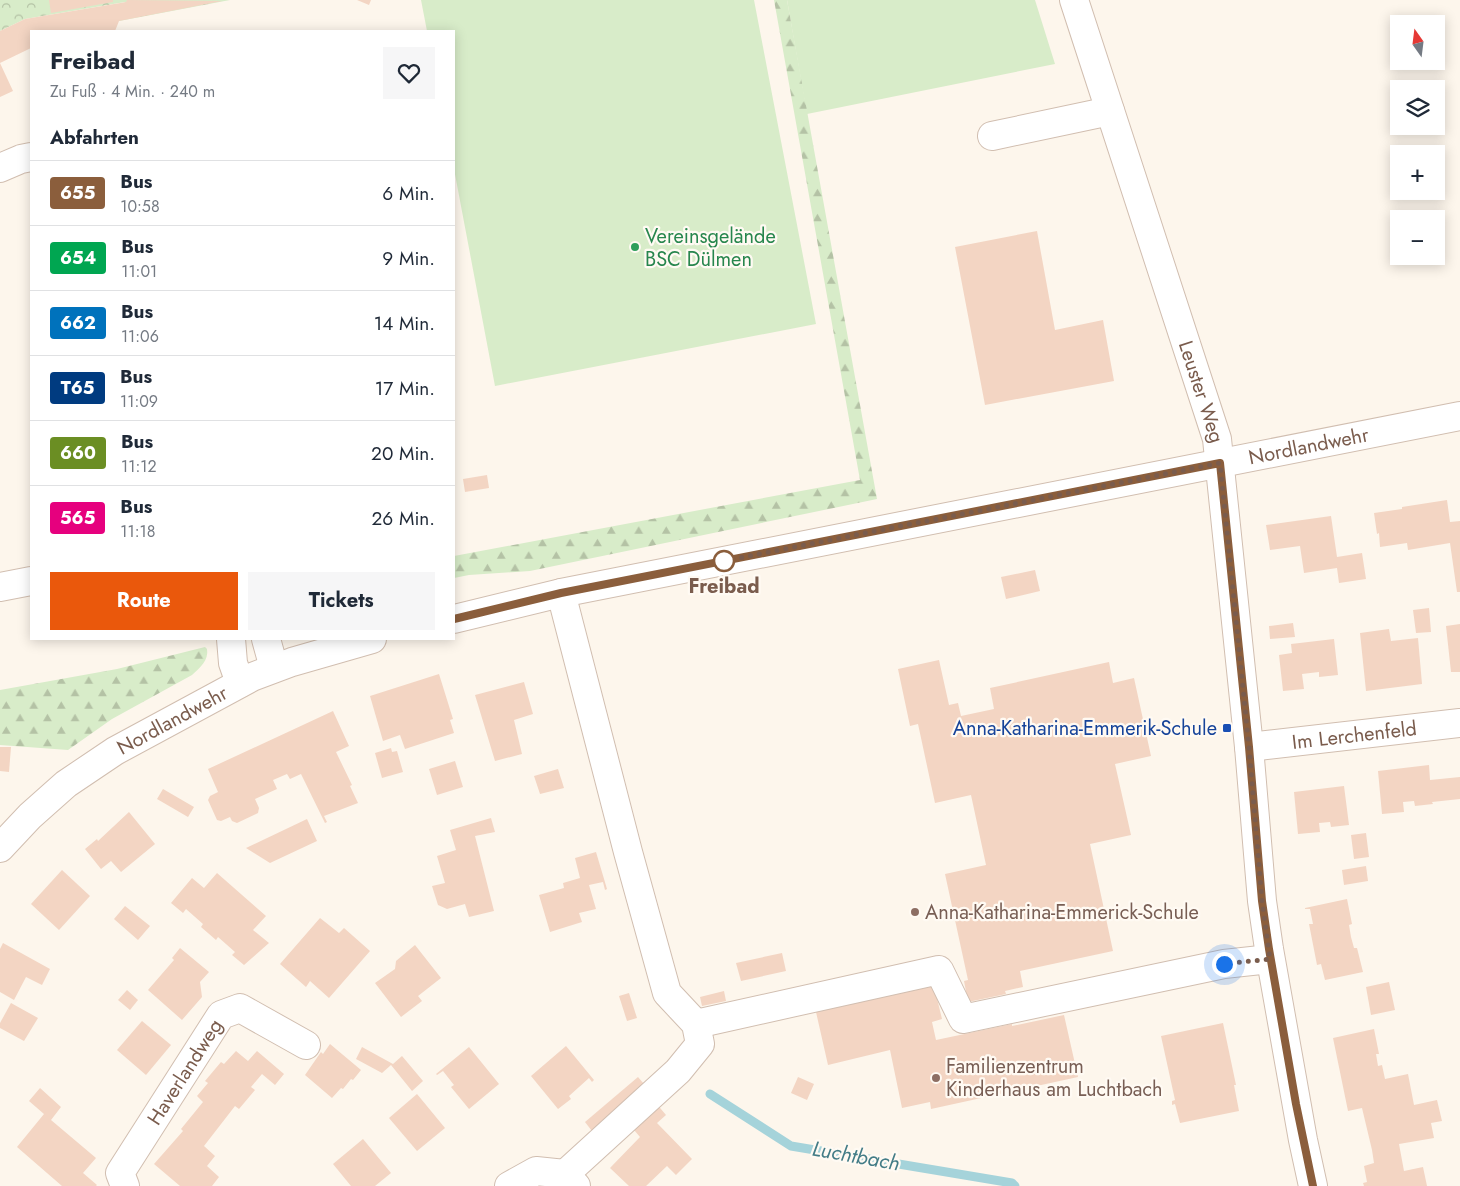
<!DOCTYPE html>
<html lang="de">
<meta charset="utf-8">
<style>
:root{--surface:#fff;--page:#f6f6f7;--text:#1f2937;--muted:#747a83;--line:#e0e1e3;--accent:#ea580c}
body{margin:0;font-family:Jost,sans-serif;background:var(--page);color:var(--text);height:100vh;display:flex;flex-direction:column;font-size:19px;white-space:nowrap}
*{box-sizing:border-box;margin:0}
p{font-size:16px;color:var(--muted)}
.icon{flex:none;width:28px;height:28px;fill:none;stroke:currentColor;stroke-width:2;stroke-linecap:round;stroke-linejoin:round}
.map{position:relative;flex:1;overflow:hidden}
.side{position:absolute;left:30px;top:30px;width:425px;height:610px;display:flex;flex-direction:column;background:var(--surface);border-radius:0px;box-shadow:0 2px 12px #0003}
.side>*{flex:none}
.badge{padding:0 10px;border-radius:4px;font-size:18px;line-height:32px}
.needle{width:32px;rotate:346deg}
.fabs{position:absolute;left:1390px;top:15px;display:grid;gap:10px}
.fabs a{display:grid;place-items:center;width:55px;height:55px;border-radius:0px;background:var(--surface);box-shadow:0 2px 12px #0003;font-size:25px}
.you{position:absolute;width:25px;height:25px;margin:-12px;border:4px solid #fff;border-radius:50%;background:#1a73e8;box-shadow:0 0 0 8px #1a73e833}
.map>.badge{position:absolute;translate:-50% -50%;box-shadow:0 0 0 2px #fff}
h2{padding:0 20px;font-size:19px;line-height:45px}
.round{display:grid;place-items:center;flex:none;width:52px;height:52px;border-radius:0px;background:var(--page)}
.overview{display:flex;align-items:center;justify-content:space-between;height:85px;padding:0 20px}
h1{font-size:24px;font-weight:700;line-height:38px}
.button{display:flex;gap:10px;margin-top:auto;padding:10px 20px}
.button a{flex:1;height:58px;border-radius:0px;background:var(--accent);color:#fff;font-size:20px;font-weight:700;line-height:58px;text-align:center}
.button a+a{background:var(--page);color:var(--text)}
ul{padding:0;list-style:none}
li{display:flex;align-items:center;gap:15px;height:65px;padding:0 20px;border-top:1px solid var(--line)}
li div{flex:1}
li b{display:block;font-size:19px}
li em{font-style:normal}
li .badge{min-width:55px;font-weight:700;text-align:center}
.map>svg:first-child{display:block}
</style>
<div class="map">
<svg width="1460" height="1186" viewBox="0 0 1460 1186">
<defs>
<pattern id="forest-firs" width="22" height="20" patternUnits="userSpaceOnUse" patternTransform="scale(1.25)"><rect width="22" height="20" fill="#d8ecc9"/><path d="M5 1l3.5 6h-7zM16 11l3.5 6h-7z" fill="#b4c2a5"/></pattern>
<pattern id="park-crowns" width="20" height="18" patternUnits="userSpaceOnUse" patternTransform="scale(1.25)"><rect width="20" height="18" fill="#d8ecc9"/><path d="M2 6a3 3 0 1 1 6 0M12 15a3 3 0 1 1 6 0" fill="none" stroke="#b4c2a5"/></pattern>
</defs>
<rect width="100%" height="100%" fill="#fdf6ec"/>
<g fill="#d8ecc9">
<polygon points="421,0 754,0 816,324 495,386 454,169 454,31 427,31"/>
<polygon points="787,0 1035,0 1055,64 807,114"/>
</g>
<g fill="url(#forest-firs)">
<polygon points="774,0 787,0 877,499 530,571 469,575 454,578 454,556 860,480"/>
<path d="M205,647l2,2c2,11 -7,19 -15,26l-80,44 -44,31 -68,-5v-55l117,-21z"/>
</g>
<polygon fill="url(#park-crowns)" points="0,0 230,0 119,21 125,2 25,19 0,31"/>
<g fill="none" stroke-linecap="round" stroke-linejoin="round">
<polyline stroke="#a5d3da" stroke-width="9" points="710,1094 791,1146 1012,1183 1015,1186"/>
</g>
<g fill="#f3d5c3">
<polygon points="49,0 113,0 113,2 51,13"/>
<polygon points="127,0 222,1 119,21 115,31 31,31 31,48 0,63 0,31 25,19 126,2"/>
<polygon points="357,0 371,0 369,5"/>
<polygon points="0,63 13,91 0,97"/>
<polygon points="1037,231 1055,330 1103,320 1114,381 985,405 955,247"/>
<polygon points="487,475 489,488 465,492 463,479"/>
<polygon points="1447,500 1450,522 1460,521 1460,592 1457,592 1450,543 1408,550 1407,543 1380,547 1379,533 1377,534 1374,513 1402,509 1402,507"/>
<polygon points="1331,516 1337,557 1362,553 1366,579 1339,583 1337,568 1304,573 1300,546 1270,550 1266,525"/>
<polygon points="1035,570 1040,591 1006,599 1001,577"/>
<polygon points="1429,608 1431,632 1416,633 1413,610"/>
<polygon points="1293,623 1295,637 1270,639 1269,626"/>
<polygon points="1460,624 1460,672 1451,672 1446,626"/>
<polygon points="1389,629 1391,641 1418,638 1422,684 1366,691 1360,633"/>
<polygon points="1334,639 1338,675 1319,677 1319,672 1302,674 1304,689 1283,691 1279,655 1292,653 1291,644"/>
<polygon points="939,660 949,705 958,703 961,716 994,709 990,688 1109,662 1113,683 1134,678 1151,756 1115,764 1131,835 1090,844 1113,951 1020,971 1023,987 1005,991 1006,994 968,1002 964,981 968,980 945,874 986,865 971,795 935,803 918,724 910,726 898,669"/>
<polygon points="439,674 453,719 450,720 454,733 405,749 400,735 383,741 370,696"/>
<polygon points="524,682 533,714 514,720 522,754 495,761 475,695"/>
<polygon points="333,711 349,746 336,752 352,785 350,786 358,803 324,816 327,822 325,823 301,774 290,779 287,774 273,780 277,789 255,799 259,808 258,813 237,823 232,821 230,817 221,821 217,820 208,800 210,796 218,792 208,769"/>
<polygon points="0,747 11,747 9,772 0,771"/>
<polygon points="391,748 392,752 397,751 403,772 382,778 375,753"/>
<polygon points="455,761 463,787 437,795 429,769"/>
<polygon points="1429,765 1430,780 1460,777 1460,799 1432,802 1433,804 1415,806 1414,801 1403,802 1404,812 1382,814 1378,771"/>
<polygon points="558,769 564,788 540,794 534,776"/>
<polygon points="1344,786 1349,825 1331,827 1330,822 1319,823 1320,832 1298,834 1294,792"/>
<polygon points="163,789 194,807 188,817 157,799"/>
<polygon points="129,812 155,844 121,872 111,861 101,869 85,849 97,839 98,841"/>
<polygon points="491,818 495,832 475,836 494,911 469,917 465,904 447,909 438,905 432,886 445,883 437,856 456,850 450,830"/>
<polygon points="307,819 317,841 270,863 246,848"/>
<polygon points="1366,833 1369,857 1354,859 1351,835"/>
<polygon points="596,852 607,889 605,890 603,882 589,885 596,909 579,913 582,922 550,932 539,895 564,888 563,883 580,878 575,858"/>
<polygon points="1366,866 1368,881 1344,885 1342,870"/>
<polygon points="62,870 90,896 59,930 31,904"/>
<polygon points="217,873 266,916 253,930 269,943 244,965 232,955 235,952 218,937 216,940 201,927 203,924 186,909 183,913 171,903 192,878 204,888"/>
<polygon points="1347,899 1352,924 1349,925 1351,937 1354,948 1357,948 1363,972 1325,980 1321,964 1317,965 1309,924 1313,924 1310,909 1305,909 1305,908"/>
<polygon points="125,906 150,926 138,940 114,919"/>
<polygon points="320,918 339,933 344,928 370,951 329,998 310,981 306,987 280,964"/>
<polygon points="3,943 50,969 42,985 26,977 14,1000 0,992 0,949"/>
<polygon points="415,945 441,978 418,996 422,1001 401,1017 375,983 395,969 396,961"/>
<polygon points="180,948 209,972 200,982 202,997 182,1020 148,990 174,960 172,958"/>
<polygon points="782,953 786,971 741,981 736,963"/>
<polygon points="1389,982 1395,1010 1371,1015 1366,987"/>
<polygon points="934,986 942,1019 932,1022 936,1040 1012,1024 1012,1026 1064,1015 1078,1077 931,1109 930,1102 902,1108 890,1050 828,1065 816,1012"/>
<polygon points="127,990 138,1000 130,1010 118,1000"/>
<polygon points="724,991 726,1001 702,1006 700,997"/>
<polygon points="629,993 637,1018 627,1021 619,996"/>
<polygon points="11,1003 38,1018 24,1041 0,1028 0,1023"/>
<polygon points="142,1021 171,1045 146,1075 117,1050"/>
<polygon points="1223,1023 1236,1085 1234,1085 1239,1111 1180,1123 1175,1104 1172,1105 1172,1101 1175,1100 1161,1036"/>
<polygon points="1374,1029 1379,1054 1376,1054 1378,1066 1382,1065 1385,1079 1408,1074 1414,1105 1437,1100 1442,1121 1431,1123 1434,1138 1399,1144 1404,1171 1423,1167 1427,1186 1364,1186 1363,1183 1367,1182 1364,1166 1374,1163 1372,1150 1362,1108 1348,1111 1333,1038"/>
<polygon points="330,1044 361,1070 353,1080 351,1079 343,1089 341,1088 332,1098 305,1075 321,1052 323,1054"/>
<polygon points="566,1046 594,1080 592,1082 589,1078 569,1096 571,1099 558,1109 531,1076"/>
<polygon points="362,1047 393,1064 402,1056 423,1081 412,1091 391,1065 382,1073 356,1059"/>
<polygon points="469,1047 499,1084 469,1109 451,1087 454,1085 443,1071 437,1075 436,1074"/>
<polygon points="236,1051 248,1061 257,1051 284,1074 275,1085 262,1074 251,1087 255,1090 239,1109 235,1106 204,1146 215,1156 207,1166 219,1177 212,1186 180,1186 154,1164 183,1131 181,1129 203,1102 197,1096 208,1083 205,1081 221,1062 224,1064"/>
<polygon points="638,1077 649,1090 595,1135 585,1122"/>
<polygon points="798,1077 814,1084 807,1100 791,1093"/>
<polygon points="40,1088 61,1107 51,1120 96,1158 83,1173 97,1185 96,1186 62,1186 17,1147 44,1114 29,1101"/>
<polygon points="417,1094 445,1128 417,1151 389,1118"/>
<polygon points="655,1102 666,1115 657,1123 692,1159 676,1175 667,1166 646,1186 629,1186 610,1168 640,1137 629,1124"/>
<polygon points="363,1139 391,1173 375,1186 351,1186 333,1164"/>
</g>
<g fill="none" stroke-linecap="round" stroke-linejoin="round">
<defs>
<g id="minor">
<path id="s1" d="M1074,0l143,439 32,308 13,154 7,48 34,191 10,46"/>
<polyline points="992,136 1110,111"/>
<polyline points="0,168 21,159 31,157"/>
<polyline points="0,587 31,581"/>
<polyline points="561,593 628,852 667,993 696,1024 700,1044 678,1071 565,1174"/>
<path id="s2" d="M454,619l107,-26 899,-177"/>
<polyline points="231,639 233,663 240,683"/>
<polyline points="266,639 274,668"/>
<path id="s3" d="M1249,747l211,-24"/>
<path id="s4" d="M0,848l30,-32 36,-32 49,-33 137,-74 40,-15 80,-23"/>
<polyline points="696,1024 939,970 963,1019 1224,964 1270,959"/>
<path id="s5" d="M125,1186l-5,-13 101,-158 19,-7 66,37"/>
<polyline points="509,1186 536,1171 565,1174 576,1186"/>
</g>
</defs>
<use href="#minor" stroke="#d1beb0" stroke-width="30"/>
<use href="#minor" stroke="#fff" stroke-width="28"/>
</g>
<g fill="none" stroke-linecap="round" stroke-linejoin="round">
<defs>
<polyline id="line" points="454,619 561,593 1220,463 1249,747 1262,901 1269,949 1296,1104 1313,1186"/>
</defs>
<use href="#line" stroke="#fff" stroke-width="11"/>
<use href="#line" stroke="#8b5e3c" stroke-width="8"/>
<polyline stroke="#7a5c4d" stroke-width="5" stroke-dasharray="0 9" points="724,561 1220,463 1249,747 1262,901 1270,959 1224,964"/>
</g>
<circle fill="#2e9e5b" stroke="#fffaf3" stroke-width="2" cx="635" cy="247" r="5"/>
<circle fill="#fff" stroke="#8b5e3c" stroke-width="2.5" cx="724" cy="561" r="10"/>
<rect fill="#1a4fb4" stroke="#fffaf3" stroke-width="2" x="1222" y="723" width="10" height="10" rx="2.5"/>
<g fill="#8d6e63" stroke="#fffaf3" stroke-width="2">
<circle cx="915" cy="912" r="5"/>
<circle cx="936" cy="1078" r="5"/>
</g>
<g text-anchor="middle" dominant-baseline="central" stroke-width="4.5" stroke-linejoin="round" paint-order="stroke">
<g font-size="20" fill="#27864d" stroke="#fffaf3" text-anchor="start">
<text x="645" y="236">Vereinsgelände<tspan x="645" dy="23">BSC Dülmen</tspan></text>
</g>
<g font-size="20" fill="#7a5c4d" stroke="#fffaf3">
<text stroke="none"><textPath href="#s1" startOffset="412">Leuster Weg</textPath></text>
<text stroke="none"><textPath href="#s2" startOffset="872">Nordlandwehr</textPath></text>
<text stroke="none"><textPath href="#s4" startOffset="216">Nordlandwehr</textPath></text>
<text stroke="none"><textPath href="#s3" startOffset="106">Im Lerchenfeld</textPath></text>
<text stroke="none"><textPath href="#s5" startOffset="134">Haverlandweg</textPath></text>
</g>
<g font-size="20" font-weight="bold" fill="#7a5c4d" stroke="#fffaf3">
<text x="724" y="586">Freibad</text>
</g>
<g font-size="20" fill="#164399" stroke="#fffaf3" text-anchor="end">
<text x="1217" y="728">Anna-Katharina-Emmerik-Schule</text>
</g>
<g font-size="20" fill="#785e54" stroke="#fffaf3" text-anchor="start">
<text x="925" y="912">Anna-Katharina-Emmerick-Schule</text>
<text x="946" y="1066">Familienzentrum<tspan x="946" dy="23">Kinderhaus am Luchtbach</tspan></text>
</g>
<g font-size="21" font-style="italic" fill="#437c86" stroke="#fffaf3">
<text transform="translate(856 1156) rotate(10)">Luchtbach</text>
</g>
</g>
</svg>
<div class="fabs">
<a><svg class="needle" viewBox="-14 -14 28 28"><path d="M0-13l5 13h-10z" fill="#e53935"/><path d="M0 13l5-13h-10z" fill="#747a83"/></svg></a>
<a><svg class="icon" aria-label="layers" viewBox="0 0 24 24"><path d="M12 4l9 5-9 5-9-5zM3 14l9 5 9-5"/></svg></a>
<a>+</a>
<a>−</a>
</div>
<div class="you" style="left:1224px;top:964px"></div>
<section class="side">
<div class="overview"><div><h1>Freibad</h1><p>Zu Fuß · 4 Min. · 240 m</p></div><a class="round"><svg class="icon" aria-label="heart" viewBox="0 0 24 24"><path d="M12 20l-8-8c-3-5 5-10 8-4 3-6 11-1 8 4z"/></svg></a></div>
<h2>Abfahrten</h2>
<ul>
<li><span class="badge" style="background:#8b5e3c;color:#fff">655</span><div><b>Bus</b><p>10:58</p></div><em>6 Min.</em></li>
<li><span class="badge" style="background:#00a651;color:#fff">654</span><div><b>Bus</b><p>11:01</p></div><em>9 Min.</em></li>
<li><span class="badge" style="background:#0072bc;color:#fff">662</span><div><b>Bus</b><p>11:06</p></div><em>14 Min.</em></li>
<li><span class="badge" style="background:#003b80;color:#fff">T65</span><div><b>Bus</b><p>11:09</p></div><em>17 Min.</em></li>
<li><span class="badge" style="background:#6b8e23;color:#fff">660</span><div><b>Bus</b><p>11:12</p></div><em>20 Min.</em></li>
<li><span class="badge" style="background:#e6007e;color:#fff">565</span><div><b>Bus</b><p>11:18</p></div><em>26 Min.</em></li>
</ul>
<div class="button"><a>Route</a><a>Tickets</a></div>
</section>
</div>
